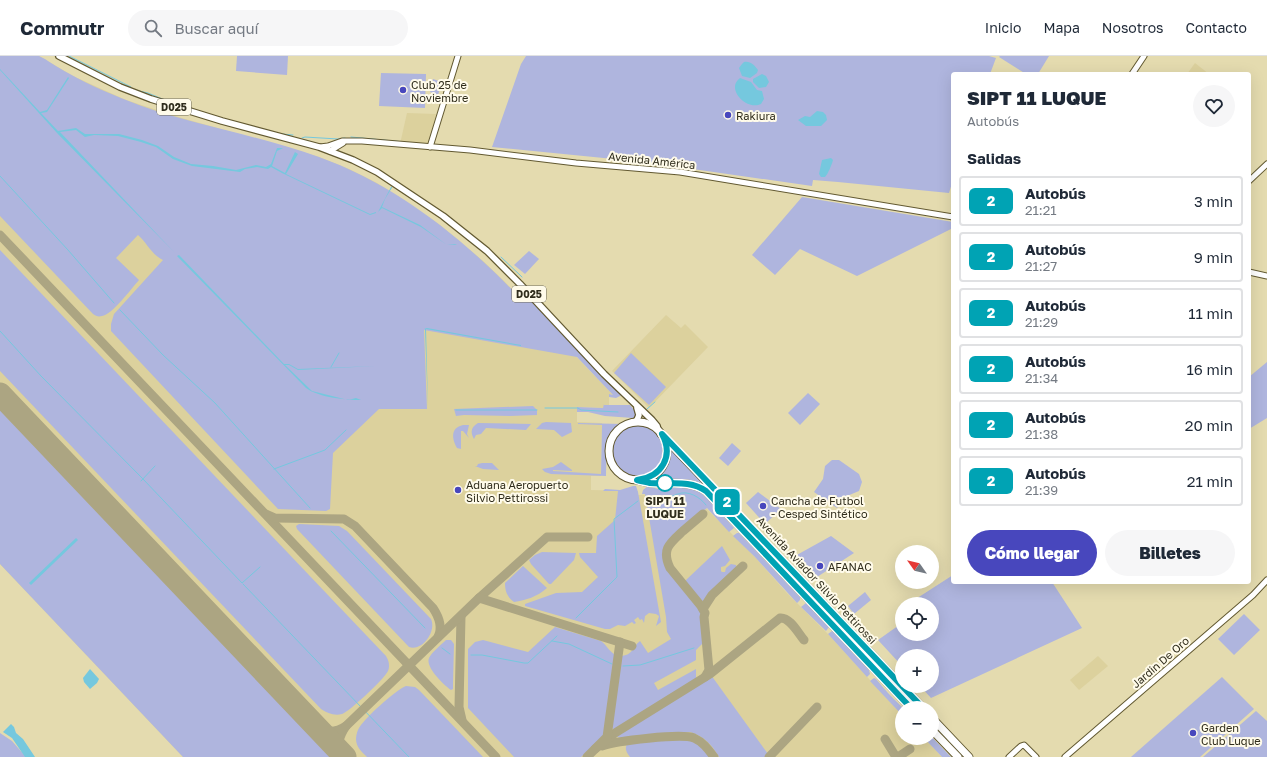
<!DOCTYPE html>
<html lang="es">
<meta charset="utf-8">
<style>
:root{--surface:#fff;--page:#f6f6f7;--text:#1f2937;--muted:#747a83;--line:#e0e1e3;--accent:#4847bd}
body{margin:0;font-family:"Golos Text",sans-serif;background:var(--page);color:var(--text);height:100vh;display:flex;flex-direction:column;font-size:15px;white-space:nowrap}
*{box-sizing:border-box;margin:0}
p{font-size:13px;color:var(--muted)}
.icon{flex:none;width:22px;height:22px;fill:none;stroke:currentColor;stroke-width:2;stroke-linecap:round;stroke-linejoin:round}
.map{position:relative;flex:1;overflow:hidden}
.side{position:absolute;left:951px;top:16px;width:300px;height:512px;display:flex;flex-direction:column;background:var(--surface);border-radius:4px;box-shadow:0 4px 16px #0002}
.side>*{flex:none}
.badge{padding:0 8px;border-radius:6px;font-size:14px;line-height:26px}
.needle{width:26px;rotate:304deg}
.tools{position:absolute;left:895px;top:489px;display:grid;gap:8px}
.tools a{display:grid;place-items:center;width:44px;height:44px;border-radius:50%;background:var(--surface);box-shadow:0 4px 16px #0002;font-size:20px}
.map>.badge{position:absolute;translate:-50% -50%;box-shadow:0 0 0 2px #fff}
h2{padding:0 16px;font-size:15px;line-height:36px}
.round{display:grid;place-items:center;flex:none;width:42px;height:42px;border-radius:21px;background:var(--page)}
.overview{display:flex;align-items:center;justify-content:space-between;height:68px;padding:0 16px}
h1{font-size:19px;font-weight:800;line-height:30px}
.primary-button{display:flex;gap:8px;margin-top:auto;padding:8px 16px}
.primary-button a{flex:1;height:46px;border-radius:24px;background:var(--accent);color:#fff;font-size:16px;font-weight:800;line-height:46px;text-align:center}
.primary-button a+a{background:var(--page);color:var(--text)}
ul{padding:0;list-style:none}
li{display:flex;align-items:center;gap:12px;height:50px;margin:0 8px 6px;padding:0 8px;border:2px solid var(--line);border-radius:4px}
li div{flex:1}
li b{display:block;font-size:15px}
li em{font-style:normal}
li .badge{min-width:44px;font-weight:700;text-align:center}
header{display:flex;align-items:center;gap:24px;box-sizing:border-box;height:56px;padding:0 20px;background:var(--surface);border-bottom:1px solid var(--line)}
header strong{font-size:19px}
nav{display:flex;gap:22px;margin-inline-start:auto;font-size:14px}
.search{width:280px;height:36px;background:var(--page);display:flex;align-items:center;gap:10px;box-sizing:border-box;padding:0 14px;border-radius:22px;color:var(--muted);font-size:15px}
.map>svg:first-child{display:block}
</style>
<header>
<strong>Commutr</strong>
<div class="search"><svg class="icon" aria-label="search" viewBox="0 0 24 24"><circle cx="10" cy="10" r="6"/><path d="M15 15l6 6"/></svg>Buscar aquí</div>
<nav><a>Inicio</a><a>Mapa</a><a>Nosotros</a><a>Contacto</a></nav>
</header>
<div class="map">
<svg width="1267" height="701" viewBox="0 0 1267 701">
<rect width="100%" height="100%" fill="#e4dbaf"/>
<g fill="#dcd19d">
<polygon points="0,0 39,0 73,20 126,44 182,62 319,101 349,113 377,127 440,169 482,204 502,223 613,339 609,338 609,349 604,352 577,351 577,366 602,367 601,420 591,420 591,434 638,435 638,439 655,438 704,450 754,500 786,536 827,577 902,659 902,682 924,682 942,701 183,701 0,508"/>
<polygon points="1195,7 1209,18 1187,18"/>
<polygon points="407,57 436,58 428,91 400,88"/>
<polygon points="666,259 681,272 685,268 708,291 649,352 612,315"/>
<polygon points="1098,600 1108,610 1079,634 1070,624"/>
</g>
<g fill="#afb5de">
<path d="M0,0c9,0 32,0 39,0 7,3 21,13 29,17 23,13 47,23 71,32 59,21 122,31 180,52 78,28 145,82 201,141l5,-5 97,102 -6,3 -7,-1v-3l4,1 -36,-38 -153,-27 3,79h-48l-46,44 -3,56 -4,2 -48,-2 -167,-178v-7l3,-10 49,-54c-11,-5 -16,-17 -25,-25l-22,23 23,22c-8,9 -27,35 -37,36 -4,1 -6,0 -9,-2l-93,-98z"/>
<polygon points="237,0 288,0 287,19 236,15"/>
<polygon points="526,0 989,0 996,2 990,18 953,18 953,124 949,137 838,126 813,124 812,130 644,106 492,91 521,8"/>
<polygon points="1000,0 1049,0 1038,18 1026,18 999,1"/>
<polygon points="381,17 426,18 425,52 379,50"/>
<polygon points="433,23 442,26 438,39 430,36"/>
<polygon points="802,141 953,166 953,172 857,220 800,193 775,219 752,199"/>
<path d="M0,194l386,406c3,5 4,10 2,15 -3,7 -39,41 -46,43 -8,2 -15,-1 -21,-5l-321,-338z"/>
<polygon points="529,195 539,203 525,218 514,209"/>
<polygon points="631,297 666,331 649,349 614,317"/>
<polygon points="1267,306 1267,362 1249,373 1249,321"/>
<polygon points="808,337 820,348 800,369 788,357"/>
<polygon points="604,348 604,349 630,349 635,355 636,360 633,362 605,360 588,356 577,356 577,351 603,352"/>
<polygon points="533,350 537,354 537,359 510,360 464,359 456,360 454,353"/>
<polygon points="0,354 330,701 183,701 0,508"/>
<polygon points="546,366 571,367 572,376 562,381 554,374 536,373 542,367"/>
<path d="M478,367l53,1 -5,6 -40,-2 -5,6 -5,1 -2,4c-4,-7 -3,-12 4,-16z"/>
<path d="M578,367l45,1c-19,14 -16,30 -17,52l-55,-2 -6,-2 -3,-3 11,-2 8,-5 11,8v1l-19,-1v1l48,3 1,-49 -24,-1z"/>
<circle cx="638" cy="395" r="27"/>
<path d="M463,369h6l-2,9 2,4 -6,-7h-2v18l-4,-1c-5,-9 -7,-20 6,-23z"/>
<polygon points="732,387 741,395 728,410 719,402"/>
<path d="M668,391l252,261h-6l-211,-222 -9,-4 -45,-2c13,-7 21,-18 19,-33z"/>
<polygon points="832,404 839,404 859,418 862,426 859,435 847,440 837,452 814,436 823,423 825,410"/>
<polygon points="482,407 492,407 499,414 483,413 475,410 477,410 478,408"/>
<polygon points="633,430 636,430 638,436 661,566 656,570 659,560 656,558 649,557 645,560 644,567 642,563 640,564 638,561 634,564 636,567 634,568 632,566 625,570 618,569 610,573 605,573 525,550 525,548 556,537 582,536 598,521 580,501 579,497 596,497 597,480 615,464 618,435 603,435 605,433 620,434"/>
<path d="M648,430l10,3 13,-2h17l8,2 12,10 26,29 -5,4 -22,-24 -12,9 -30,27 -1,14 5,12 32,42 2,31 -7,7v10l-42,23 4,7 38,-21v12l-82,49 -2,-2v-2l10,-70c12,-2 10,-9 18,-15l8,12 23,-14 -4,-7 -1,-15 -21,-123h-3l1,-4z"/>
<polygon points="758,436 781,453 765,468 746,447"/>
<path d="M299,468l40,2 8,5 84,88c6,13 -10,33 -22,28l-112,-118 -1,-3z"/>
<polygon points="737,477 739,477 800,541 800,544 797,547 754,500 733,480"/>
<polygon points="831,480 854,497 817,521 795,500"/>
<polygon points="722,490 730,504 725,510 721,511 721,515 722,516 725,516 726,512 731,508 736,509 736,512 711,536 704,547 686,527 686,524"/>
<polygon points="542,496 576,497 574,504 551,528 549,528 531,508 529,504 535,499"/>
<path d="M523,510l24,22c-10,9 -21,12 -33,14 -7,-5 -9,-11 -9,-19z"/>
<polygon points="953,519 953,526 1052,526 1082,572 931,642 920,630 932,630 932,600 902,600 902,610 878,584 902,567 902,578 932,578 932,548 908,548"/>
<polygon points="865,536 871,544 854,558 848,550"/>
<polygon points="806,547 828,569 829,571 826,575 801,551"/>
<polygon points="1244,558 1260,574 1234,599 1218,583"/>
<path d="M555,571l46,14c6,4 8,11 15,14l-10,79 -4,6 -21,17h-67l-46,-49v-59l7,-7 8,-2 45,12z"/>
<polygon points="832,575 834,576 869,614 870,618 867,621 828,578"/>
<path d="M446,584h5l3,4 -1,40v5l-2,1c-7,-5 -26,-23 -22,-32 3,-6 12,-13 17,-18z"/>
<path d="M711,619l57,79 -2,3h-47c-7,-12 -15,-21 -29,-25l-70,6 -3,-1 2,-5z"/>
<polygon points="1222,621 1254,653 1200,701 1131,701"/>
<polygon points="874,622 876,623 888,637 903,652 902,659 870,625"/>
<path d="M406,630l9,1 4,3 64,67h-116c-5,-5 -11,-10 -11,-18 0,-3 1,-7 2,-9 5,-11 38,-40 48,-44z"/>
<polygon points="1256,655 1267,665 1267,701 1203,701"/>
<polygon points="0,677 12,685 26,701 0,701"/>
<polygon points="932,681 950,700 951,701 942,701 924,682"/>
<path d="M686,683l12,5 13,13h-81c-5,-6 -7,-13 3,-16z"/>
</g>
<g fill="#75c8de">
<path d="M744,6c7,-1 10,3 14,8l-1,3 -7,5 -8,-2 -3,-8 3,-4z"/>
<polygon points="0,13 40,56 47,54 68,21 69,22 47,56 41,57 58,75 76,72 85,78 119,78 142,84 158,90 174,101 191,108 213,110 236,114 256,109 266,111 271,108 277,92 283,92 277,95 272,110 285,117 295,96 298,98 286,118 370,158 376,156 376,157 370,159 282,117 271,111 268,113 257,111 245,113 240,116 192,110 173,103 156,91 141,86 118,80 94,79 85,81 76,74 60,76 175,197 57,77 0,14"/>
<polygon points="762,18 766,20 769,26 766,31 759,32 753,26 753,23"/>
<path d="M740,22l11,4 6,8 5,1 2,8 -3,5c-14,7 -36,-15 -21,-26z"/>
<polygon points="817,55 823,56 826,59 827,64 821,70 806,70 798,64 805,60 810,61"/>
<path d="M831,102l2,2c-1,4 -5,14 -8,17h-4l-2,-3 3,-14z"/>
<polygon points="393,130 385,143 382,151 420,169 447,189 457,188 455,189 447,189 421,171 382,152 378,156 391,131"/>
<path d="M179,199l105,109h5l9,5 77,-3 -77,4 -9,-5h-4l27,26 36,9 8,-2 5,2c-15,0 -41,-2 -55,-12l-129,-132z"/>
<polygon points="427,272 521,289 521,290 426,273 428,353 425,273 424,273"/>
<polygon points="76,482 78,484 31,529 29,527"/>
<polygon points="90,613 99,623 97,627 90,633 84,626 83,622"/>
<polygon points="11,668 14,671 16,677 23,683 35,701 25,701 12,682 3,676"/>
</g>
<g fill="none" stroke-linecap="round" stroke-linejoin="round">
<g stroke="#75c8de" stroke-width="1">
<polyline points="69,0 131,31"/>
<polyline points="135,34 148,37 167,45"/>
<polyline points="282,78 293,79"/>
<polyline points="351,81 404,86"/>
<polyline points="302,82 305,81 338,83 345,82"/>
<polyline points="0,120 68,194 114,247"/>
<polyline points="501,201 522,221"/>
<polyline points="120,254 163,299 215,347 310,452"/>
<polyline points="0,275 41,320 143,423 242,527 260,511"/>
<polyline points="331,311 339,297"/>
<polyline points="545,352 578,352 581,354 618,356"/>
<polyline points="647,353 655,346"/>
<polyline points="456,354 537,354"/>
<polyline points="274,413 325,394 346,374"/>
<polyline points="141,425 155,410"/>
<path d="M647,444c4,-1 8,-2 12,-3 4,-1 9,0 13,-1 2,0 4,-2 6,-2 10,-4 22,3 28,11"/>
<polyline points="331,475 425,572"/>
<polyline points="243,528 409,701"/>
<polyline points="576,562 617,521 614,463 638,445"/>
<polyline points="552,585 569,588 612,608"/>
<polyline points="442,592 450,598"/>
<polyline points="471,599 482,599 524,607 528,607 557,580"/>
<polyline points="623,610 640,609 694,592"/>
</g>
<g stroke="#aca582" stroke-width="9">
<polyline points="0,179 496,701"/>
<path d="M266,458l9,4 69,1 11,7 78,82c6,9 10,19 5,29"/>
<path d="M703,458c-7,6 -13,11 -20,17 -13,12 -22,18 -13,37l31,38 4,7 -1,4 5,53 -4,7"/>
<polyline points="479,542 547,481 588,481"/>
<polyline points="703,553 712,539 743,510"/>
<polyline points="461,560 459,651 462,664"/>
<path d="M316,670c10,7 19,7 30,0 -6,9 -10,18 -4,28"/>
<polyline points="346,670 479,542 632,590"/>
<polyline points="885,683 896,701"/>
<path d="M602,690c14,-5 79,-13 92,-8 9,4 14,11 20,19"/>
<path d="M595,693l20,-16 95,-59 70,-56c10,-1 18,15 24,22"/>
<polyline points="587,701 607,681 620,586"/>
<polyline points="769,701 817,651"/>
<polyline points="898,701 910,693"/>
</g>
<polyline stroke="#aca582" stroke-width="23" points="0,338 345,701"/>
<defs>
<g id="secondary">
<polyline points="1132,18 1144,0"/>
<polyline points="320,91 328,90 342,85 362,85 470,94 576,107 680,116 953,161"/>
<polyline points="430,91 458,0"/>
<polyline points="330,95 343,87"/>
<polyline points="1249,125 1267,108"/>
<polyline points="1249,216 1267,220"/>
<polyline points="1009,701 1021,690 1024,689 1036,701"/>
<polyline points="1065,701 1253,539 1267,524"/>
</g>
<g id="primary">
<polyline points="59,0 120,31 151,43 222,65 319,91 353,104 377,116 443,160 487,195 520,228 604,318 652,364 657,370 658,374"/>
<polyline points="634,366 637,364 639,359 637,352"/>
</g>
<g id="highway">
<circle cx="638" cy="395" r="29"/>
<polyline points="661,378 923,652"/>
<path d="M637,424c4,1 9,2 13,3 18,2 39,-4 56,8l205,217"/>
<polyline points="932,662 969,701"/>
<polyline points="932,674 958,701"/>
</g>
</defs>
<use href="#secondary" stroke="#625931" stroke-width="7"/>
<use href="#primary" stroke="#625931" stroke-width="8"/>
<use href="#highway" stroke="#625931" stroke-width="9"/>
<use href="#secondary" stroke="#fff" stroke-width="5"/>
<use href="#primary" stroke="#fff" stroke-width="5.5"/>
<use href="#highway" stroke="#fff" stroke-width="7"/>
</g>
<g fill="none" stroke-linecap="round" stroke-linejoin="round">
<defs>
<path id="line" d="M911,652l-205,-217c-17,-12 -37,-6 -56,-8 -4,-1 -9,-2 -13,-3 25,-3 37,-24 25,-46l261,274"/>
</defs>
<use href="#line" stroke="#fff" stroke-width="9"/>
<use href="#line" stroke="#00a3b4" stroke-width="6"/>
</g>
<g fill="#4847bd" stroke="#fffbea" stroke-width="1.5">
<circle cx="403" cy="34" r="4"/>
<circle cx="728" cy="59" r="4"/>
<circle cx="458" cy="434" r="4"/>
<circle cx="763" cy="450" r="4"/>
<circle cx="820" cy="510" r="4"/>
<circle cx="1193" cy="677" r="4"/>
</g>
<circle fill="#fff" stroke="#00a3b4" stroke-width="2" cx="665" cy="427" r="8"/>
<g text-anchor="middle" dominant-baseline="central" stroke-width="4" stroke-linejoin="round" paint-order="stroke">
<g fill="#fffbea" stroke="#6e6b5a" stroke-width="1">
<rect x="157" y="43" width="34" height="16" rx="3"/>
<rect x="512" y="230" width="34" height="16" rx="3"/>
</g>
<g font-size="10" font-weight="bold" fill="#302d1c">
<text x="174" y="51">D025</text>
<text x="529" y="238">D025</text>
</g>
<g font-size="11" fill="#302d1c" stroke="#fffbea" text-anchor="start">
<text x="411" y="28">Club 25 de<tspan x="411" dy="13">Noviembre</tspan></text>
<text x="736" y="59">Rakiura</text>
<text x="466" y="428">Aduana Aeropuerto<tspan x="466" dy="13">Silvio Pettirossi</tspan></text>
<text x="771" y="444">Cancha de Futbol<tspan x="771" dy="13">- Cesped Sintético</tspan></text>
<text x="828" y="510">AFANAC</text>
<text x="1201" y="671">Garden<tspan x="1201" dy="13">Club Luque</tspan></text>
</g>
<g font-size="11" fill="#302d1c" stroke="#fffbea">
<text transform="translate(652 104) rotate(6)">Avenida América</text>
<text transform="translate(817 524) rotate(47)">Avenida Aviador Silvio Pettirossi</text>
<text transform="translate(1160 606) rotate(-41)">Jardin De Oro</text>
</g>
<g font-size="11" font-weight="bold" fill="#302d1c" stroke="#fffbea">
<text x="665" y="444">SIPT 11<tspan x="665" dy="13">LUQUE</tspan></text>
</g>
</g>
</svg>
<div class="tools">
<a><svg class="needle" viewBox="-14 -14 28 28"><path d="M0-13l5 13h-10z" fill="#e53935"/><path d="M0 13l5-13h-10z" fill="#747a83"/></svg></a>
<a><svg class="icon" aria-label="locate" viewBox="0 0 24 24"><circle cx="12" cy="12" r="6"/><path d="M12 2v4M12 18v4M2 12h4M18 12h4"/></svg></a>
<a>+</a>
<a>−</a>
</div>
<b class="badge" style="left:727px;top:446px;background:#00a3b4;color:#fff">2</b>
<section class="side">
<div class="overview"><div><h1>SIPT 11 LUQUE</h1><p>Autobús</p></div><a class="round"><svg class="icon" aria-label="heart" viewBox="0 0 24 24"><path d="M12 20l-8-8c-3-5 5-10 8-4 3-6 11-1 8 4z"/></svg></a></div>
<h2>Salidas</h2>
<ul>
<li><span class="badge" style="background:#00a3b4;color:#fff">2</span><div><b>Autobús</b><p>21:21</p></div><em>3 min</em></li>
<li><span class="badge" style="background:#00a3b4;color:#fff">2</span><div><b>Autobús</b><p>21:27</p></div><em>9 min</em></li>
<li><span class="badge" style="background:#00a3b4;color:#fff">2</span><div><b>Autobús</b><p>21:29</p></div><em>11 min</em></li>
<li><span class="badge" style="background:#00a3b4;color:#fff">2</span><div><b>Autobús</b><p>21:34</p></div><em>16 min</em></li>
<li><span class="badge" style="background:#00a3b4;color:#fff">2</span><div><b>Autobús</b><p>21:38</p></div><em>20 min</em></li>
<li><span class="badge" style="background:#00a3b4;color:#fff">2</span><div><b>Autobús</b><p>21:39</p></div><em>21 min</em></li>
</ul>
<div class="primary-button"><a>Cómo llegar</a><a>Billetes</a></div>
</section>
</div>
